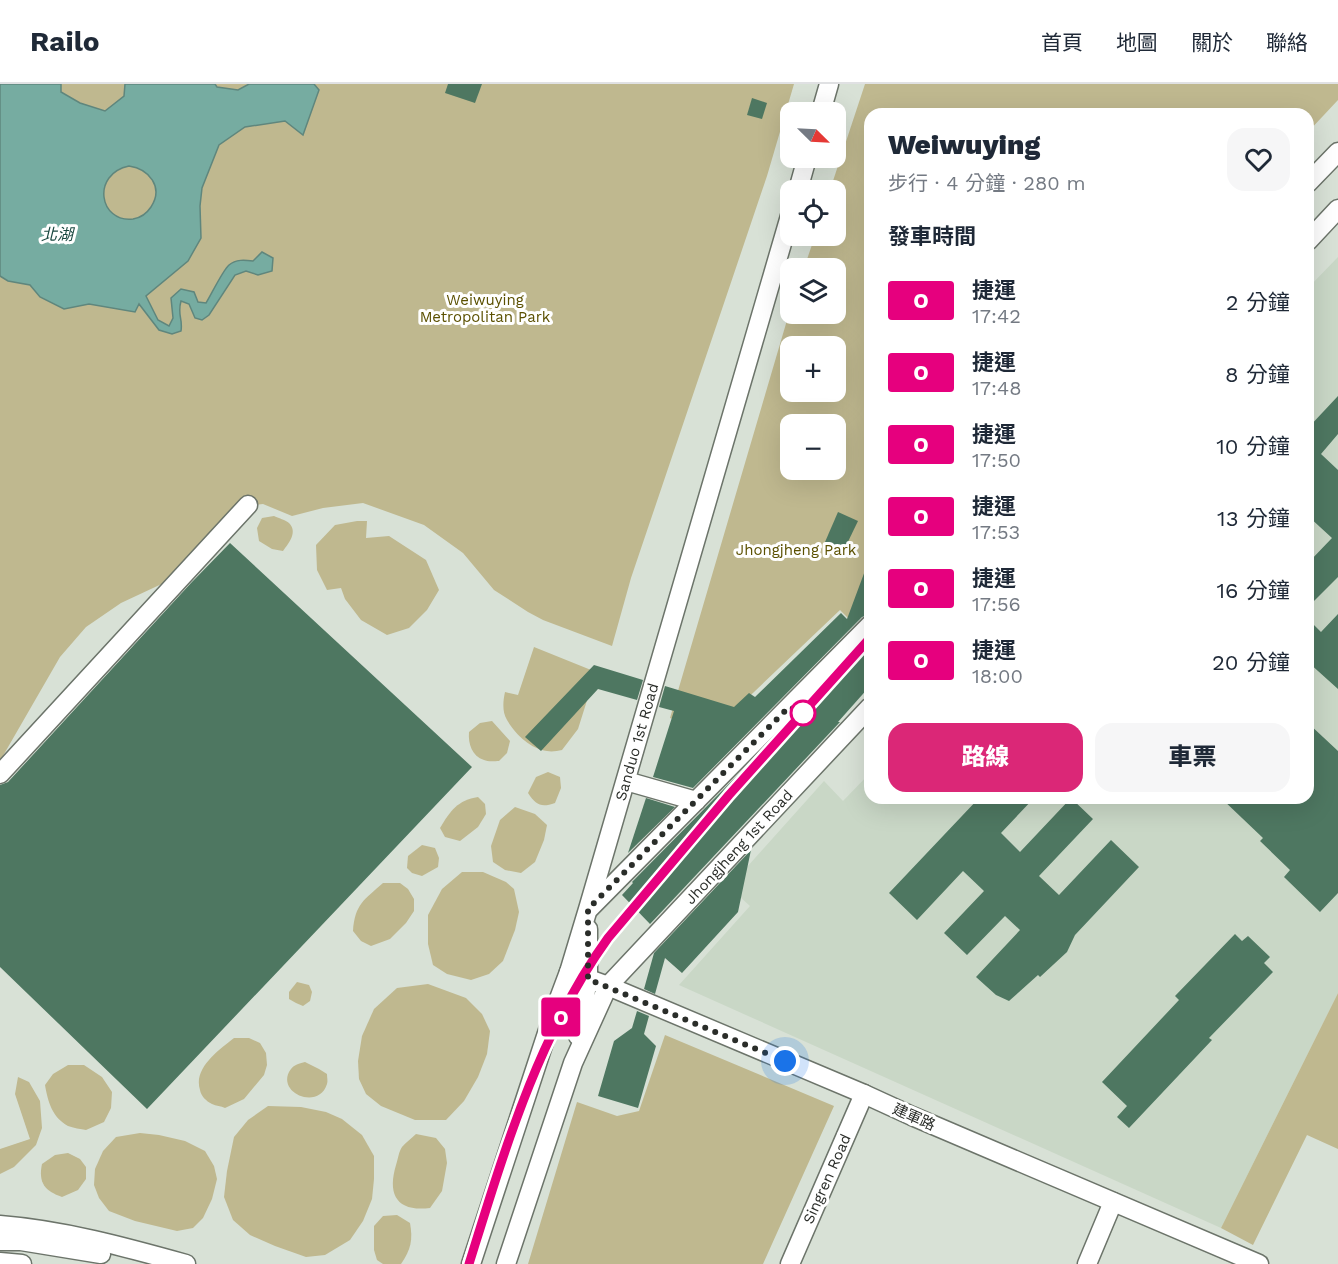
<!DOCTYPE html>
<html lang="zh-TW">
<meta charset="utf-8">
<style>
:root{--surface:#fff;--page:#f6f6f7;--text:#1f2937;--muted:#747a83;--line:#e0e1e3;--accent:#db2777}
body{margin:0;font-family:"Work Sans","Noto Sans TC",sans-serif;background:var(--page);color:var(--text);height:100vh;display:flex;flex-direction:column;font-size:22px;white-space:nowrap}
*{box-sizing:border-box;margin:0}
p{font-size:20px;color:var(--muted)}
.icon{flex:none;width:33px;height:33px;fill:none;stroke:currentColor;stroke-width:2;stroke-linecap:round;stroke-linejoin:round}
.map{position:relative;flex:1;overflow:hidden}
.details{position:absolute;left:864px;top:24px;width:450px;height:696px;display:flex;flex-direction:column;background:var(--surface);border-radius:18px;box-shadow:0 6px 24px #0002}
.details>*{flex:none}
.badge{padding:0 12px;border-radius:4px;font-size:21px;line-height:39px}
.needle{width:39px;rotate:114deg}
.tools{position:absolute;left:780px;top:18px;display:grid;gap:12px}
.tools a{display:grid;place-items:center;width:66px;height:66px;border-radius:12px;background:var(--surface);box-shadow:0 6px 24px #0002;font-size:30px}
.you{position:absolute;width:30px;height:30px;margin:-15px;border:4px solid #fff;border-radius:50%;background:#1a73e8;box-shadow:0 0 0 9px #1a73e833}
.map>.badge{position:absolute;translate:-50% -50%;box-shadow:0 0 0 3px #fff}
h2{padding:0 24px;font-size:22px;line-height:54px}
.round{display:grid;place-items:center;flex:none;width:63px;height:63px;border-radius:18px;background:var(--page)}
.head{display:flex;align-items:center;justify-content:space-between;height:102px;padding:0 24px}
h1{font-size:28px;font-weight:800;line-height:45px}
.primary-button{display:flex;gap:12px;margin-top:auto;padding:12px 24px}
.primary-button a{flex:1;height:69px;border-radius:18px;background:var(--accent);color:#fff;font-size:24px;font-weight:800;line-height:69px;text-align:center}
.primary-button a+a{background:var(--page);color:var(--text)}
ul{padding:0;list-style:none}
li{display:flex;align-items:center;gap:18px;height:72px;padding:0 24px}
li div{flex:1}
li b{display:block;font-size:22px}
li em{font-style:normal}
li .badge{min-width:66px;font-weight:700;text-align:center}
header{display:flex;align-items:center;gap:36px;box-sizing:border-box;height:84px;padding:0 30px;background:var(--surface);border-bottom:2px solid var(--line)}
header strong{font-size:28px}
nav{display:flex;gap:33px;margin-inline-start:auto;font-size:21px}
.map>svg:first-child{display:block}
</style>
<header>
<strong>Railo</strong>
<nav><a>首頁</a><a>地圖</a><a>關於</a><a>聯絡</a></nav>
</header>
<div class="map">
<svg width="1338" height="1180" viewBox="0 0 1338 1180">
<rect width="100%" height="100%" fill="#d8e1d6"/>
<polygon fill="#c9d7c6" points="1338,173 1338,909 1221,1144 679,901 750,822 729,803 824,697 843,717 870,689 870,714 1308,714 1308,204"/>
<g fill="#bfb88f" fill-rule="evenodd">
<polygon points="0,0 794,0 767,92 631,494 612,562 543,536 528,528 494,506 463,469 424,441 363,419 323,424 292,432 263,420 236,423 168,497 121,519 86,543 60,573 0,677"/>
<path d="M865,0h473v16l-30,32v-18h-438v485l-20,21 -10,-10 -106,101 -27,20 -37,-13 120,-408v4h46v-46h-32l11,-32h21v-46h-6zM790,262h46v46h-46zM790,340h46v46h-46z"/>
<path d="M274,432c4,2 12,4 15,7 9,9 0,20 -6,28l-11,-2 -13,-8 -2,-13 5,-10z"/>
<polygon points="357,437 367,437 366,454 389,452 426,476 439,506 427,526 409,544 387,551 361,536 345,515 341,504 327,506 317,486 316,461 335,441"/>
<path d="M534,563l62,25 -18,57 -16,21c-5,1 -10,2 -15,1 -16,-2 -32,-17 -40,-31 -5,-8 -4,-19 -2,-28l13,3z"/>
<path d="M492,637l18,20 -3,12 -8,8c-4,0 -11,1 -15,-1 -12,-4 -16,-16 -15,-28l11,-9z"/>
<path d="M548,688l12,5 1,11 -6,15c-14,5 -19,2 -27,-10l8,-16z"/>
<path d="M478,713l7,7 1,10 -8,13 -18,14 -15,-4 -5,-9c10,-17 18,-28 38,-31z"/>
<polygon points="515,723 535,730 547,741 544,756 535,778 521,789 505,786 493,778 491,762 500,736"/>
<polygon points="422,761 435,764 439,774 438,783 422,792 412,789 407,784 408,772"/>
<polygon points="462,788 483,788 506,798 514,805 519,828 515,846 503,877 489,890 471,896 447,890 433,881 428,860 428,831 442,805"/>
<path d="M383,799h17l8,6 6,10v12l-8,12 -16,16 -19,7 -10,-5 -8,-10c2,-27 11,-31 30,-48z"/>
<polygon points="297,898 309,901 312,908 310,917 303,922 296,919 289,915 289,908"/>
<polygon points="428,900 466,914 482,930 490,947 487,970 478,993 464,1017 446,1036 415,1036 381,1022 366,1010 359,995 358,977 362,952 374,925 397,904"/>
<polygon points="1338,909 1338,1065 1307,1051 1253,1161 1221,1144"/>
<polygon points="665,951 834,1022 763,1180 528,1180 577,1018 617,1032 639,1027"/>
<path d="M234,954h15l11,5 6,10 1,12 -3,10 -20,24 -19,9c-4,-2 -9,-2 -13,-4 -6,-3 -11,-8 -12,-14 -7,-22 19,-40 34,-52z"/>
<path d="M305,978l14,7 8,5c0,4 1,7 0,10 -8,26 -49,10 -38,-12 4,-7 8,-8 16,-10z"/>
<path d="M68,981h16l18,12 10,15 -1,16 -7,14 -18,8c-5,-1 -13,-2 -18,-4 -16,-9 -20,-24 -23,-41l8,-11z"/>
<polygon points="18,993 29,998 40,1017 42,1044 36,1061 14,1083 0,1090 0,1065 30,1055 15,1010"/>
<polygon points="268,1022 301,1023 326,1028 342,1035 362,1051 374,1072 374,1095 372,1115 363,1137 350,1156 325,1171 306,1173 275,1162 250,1151 233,1136 224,1113 227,1087 234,1053 248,1036"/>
<polygon points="140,1049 159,1051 185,1057 205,1067 214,1082 217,1095 212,1115 203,1134 193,1144 177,1147 135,1137 109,1127 99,1114 94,1101 95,1085 103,1067 116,1053"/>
<path d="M416,1050l20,4 9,11 2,14 -5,28 -12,17c-33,4 -43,-13 -34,-43 2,-6 3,-14 6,-18 4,-5 10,-9 14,-13z"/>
<path d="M68,1069l12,6 6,8v12l-8,11 -16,7c-17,-6 -24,-14 -20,-33l13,-9z"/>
<path d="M397,1131l13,8c3,17 1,26 -9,41h-18l-6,-4 -3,-10v-24l9,-10z"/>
</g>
<path fill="#76aca1" stroke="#5f867d" stroke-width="1.5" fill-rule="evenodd" d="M0,0h61v8l19,11 25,8 19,-15 1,-12h90l2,3 21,3 11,-6h65l5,6 -16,45 -18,-14 -40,6 -26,18 -17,43 -2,18 1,32 -13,23 -42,35 12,24 11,6 4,-8 -2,-20 10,-9 13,3 4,10 8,1c5,-8 17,-33 23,-38 7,-6 16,-5 24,-4l9,-9 11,6 -1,13 -14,4 -12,-4 -11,4 -26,40 -7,5 -7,-2 -6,-14 -8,-3c-4,14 2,17 0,30l-9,3 -13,-4 -20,-26 -4,8 -46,-8 -25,5 -24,-12 -10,-12 -22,-4 -8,-5zM129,82c20,3 35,21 22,41 -4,6 -11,11 -18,12 -34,4 -42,-45 -4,-53z"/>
<g fill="#4e7761">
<polygon points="448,0 482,0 475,19 445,9"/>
<polygon points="752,14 767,19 762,35 747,31"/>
<polygon points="1338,312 1338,350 1321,370 1338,386 1338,493 1308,523 1308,479 1332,454 1308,432 1308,344"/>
<polygon points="838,428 858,437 844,466 825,458"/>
<polygon points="230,459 472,683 147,1025 0,883 0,701 8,698 191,499"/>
<polygon points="869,476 870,476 870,530 862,533 693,704 653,693 674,627 659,623 665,602 734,623 749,609 755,613 841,529 847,535"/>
<polygon points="1338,530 1338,605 1308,578 1308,535 1321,548"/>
<polygon points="870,557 870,602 838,638 840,638 650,840 622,811 633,799 632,798"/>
<polygon points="594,581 643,596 637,616 598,605 541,667 525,653"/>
<polygon points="1308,639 1338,667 1338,809 1320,828 1284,793 1290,786 1260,757 1263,754 1221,714 1308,714"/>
<polygon points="646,714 675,723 628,769"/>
<polygon points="979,714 1034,714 1001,749 1020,768 1071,714 1093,735 1039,792 1059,811 1111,756 1139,783 1075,851 1067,868 1040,893 1038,891 1009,917 996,911 976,893 1020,846 1005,832 967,871 944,849 984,807 963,787 917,836 889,809"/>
<polygon points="751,766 738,828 682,889 665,874 655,910 644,905 654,869"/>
<polygon points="1235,850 1242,857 1248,852 1270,873 1264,879 1273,888 1209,954 1212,956 1129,1044 1117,1033 1127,1022 1102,998 1179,916 1175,912"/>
<polygon points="637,927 649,932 644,950 656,962 638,1024 598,1012 614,957 632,944"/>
</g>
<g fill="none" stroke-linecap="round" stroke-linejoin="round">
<defs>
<g id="minor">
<polyline points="821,28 829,0"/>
<polyline points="1308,99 1338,68"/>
<polyline points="798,106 807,74"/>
<polyline points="1308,157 1338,125"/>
<polyline points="0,690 248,421"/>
<polyline points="626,697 696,717"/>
<polyline points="590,824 870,541"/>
<polyline points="569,888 608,902 864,1010 912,1032 1259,1180"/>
<polyline points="578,952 588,895 588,845"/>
<path d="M0,1141c63,5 125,22 186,39"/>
<polyline points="0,1157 21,1157 101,1170"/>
<polyline points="0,1178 22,1180"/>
<polyline points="471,1180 554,928 569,888 588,825 790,132"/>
<polyline points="506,1180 573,979 608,902 870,623"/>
<polyline points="790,1180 864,1010"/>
<polyline points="1087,1180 1113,1118"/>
</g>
</defs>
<use href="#minor" stroke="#6c746a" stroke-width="21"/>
<use href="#minor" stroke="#fff" stroke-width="18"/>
</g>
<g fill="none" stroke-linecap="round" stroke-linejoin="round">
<defs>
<path id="line" d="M469,1180c35,-112 69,-229 139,-326l121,-143 141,-157"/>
</defs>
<use href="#line" stroke="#fff" stroke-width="14"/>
<use href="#line" stroke="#e6007e" stroke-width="9"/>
<polyline stroke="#2a2d29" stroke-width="6" stroke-dasharray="0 10.8" points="785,977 588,895 588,825 789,623 803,629"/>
</g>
<circle fill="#fff" stroke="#e6007e" stroke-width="3" cx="803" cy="629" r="12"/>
<g text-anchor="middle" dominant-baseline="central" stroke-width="6" stroke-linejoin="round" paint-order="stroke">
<g font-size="15" fill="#5b5001" stroke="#fff">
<text x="485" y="216">Weiwuying<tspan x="485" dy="17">Metropolitan Park</tspan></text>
<text x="796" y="466">Jhongjheng Park</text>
</g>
<g font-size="15" fill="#2a2d29" stroke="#fff">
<text transform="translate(637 658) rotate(-74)">Sanduo 1st Road</text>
<text transform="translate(739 763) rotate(-47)">Jhongjheng 1st Road</text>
<text transform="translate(914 1033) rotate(24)">建軍路</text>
<text transform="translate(827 1095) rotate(-66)">Singren Road</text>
</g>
<g font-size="16" font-style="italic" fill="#194840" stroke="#fff">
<text x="57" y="150">北湖</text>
</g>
</g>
</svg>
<div class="tools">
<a><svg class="needle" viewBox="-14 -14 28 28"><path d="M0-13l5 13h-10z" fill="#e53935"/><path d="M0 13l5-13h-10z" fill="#747a83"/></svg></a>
<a><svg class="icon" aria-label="locate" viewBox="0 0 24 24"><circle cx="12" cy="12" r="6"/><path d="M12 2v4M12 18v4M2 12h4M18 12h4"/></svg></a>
<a><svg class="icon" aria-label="layers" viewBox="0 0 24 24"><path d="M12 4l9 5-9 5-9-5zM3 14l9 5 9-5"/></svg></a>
<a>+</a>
<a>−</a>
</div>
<div class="you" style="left:785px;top:977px"></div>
<b class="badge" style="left:561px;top:933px;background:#e6007e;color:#fff">O</b>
<section class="details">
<div class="head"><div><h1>Weiwuying</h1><p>步行 · 4 分鐘 · 280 m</p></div><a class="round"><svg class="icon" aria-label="heart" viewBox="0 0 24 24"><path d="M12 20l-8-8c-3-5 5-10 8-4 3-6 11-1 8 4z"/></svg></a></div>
<h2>發車時間</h2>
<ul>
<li><span class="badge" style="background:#e6007e;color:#fff">O</span><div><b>捷運</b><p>17:42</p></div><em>2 分鐘</em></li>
<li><span class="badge" style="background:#e6007e;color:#fff">O</span><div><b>捷運</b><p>17:48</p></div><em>8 分鐘</em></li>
<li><span class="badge" style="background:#e6007e;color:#fff">O</span><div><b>捷運</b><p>17:50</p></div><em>10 分鐘</em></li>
<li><span class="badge" style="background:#e6007e;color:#fff">O</span><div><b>捷運</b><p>17:53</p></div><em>13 分鐘</em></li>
<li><span class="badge" style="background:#e6007e;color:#fff">O</span><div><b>捷運</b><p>17:56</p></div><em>16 分鐘</em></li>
<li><span class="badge" style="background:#e6007e;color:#fff">O</span><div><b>捷運</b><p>18:00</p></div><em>20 分鐘</em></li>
</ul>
<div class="primary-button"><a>路線</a><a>車票</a></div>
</section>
</div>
